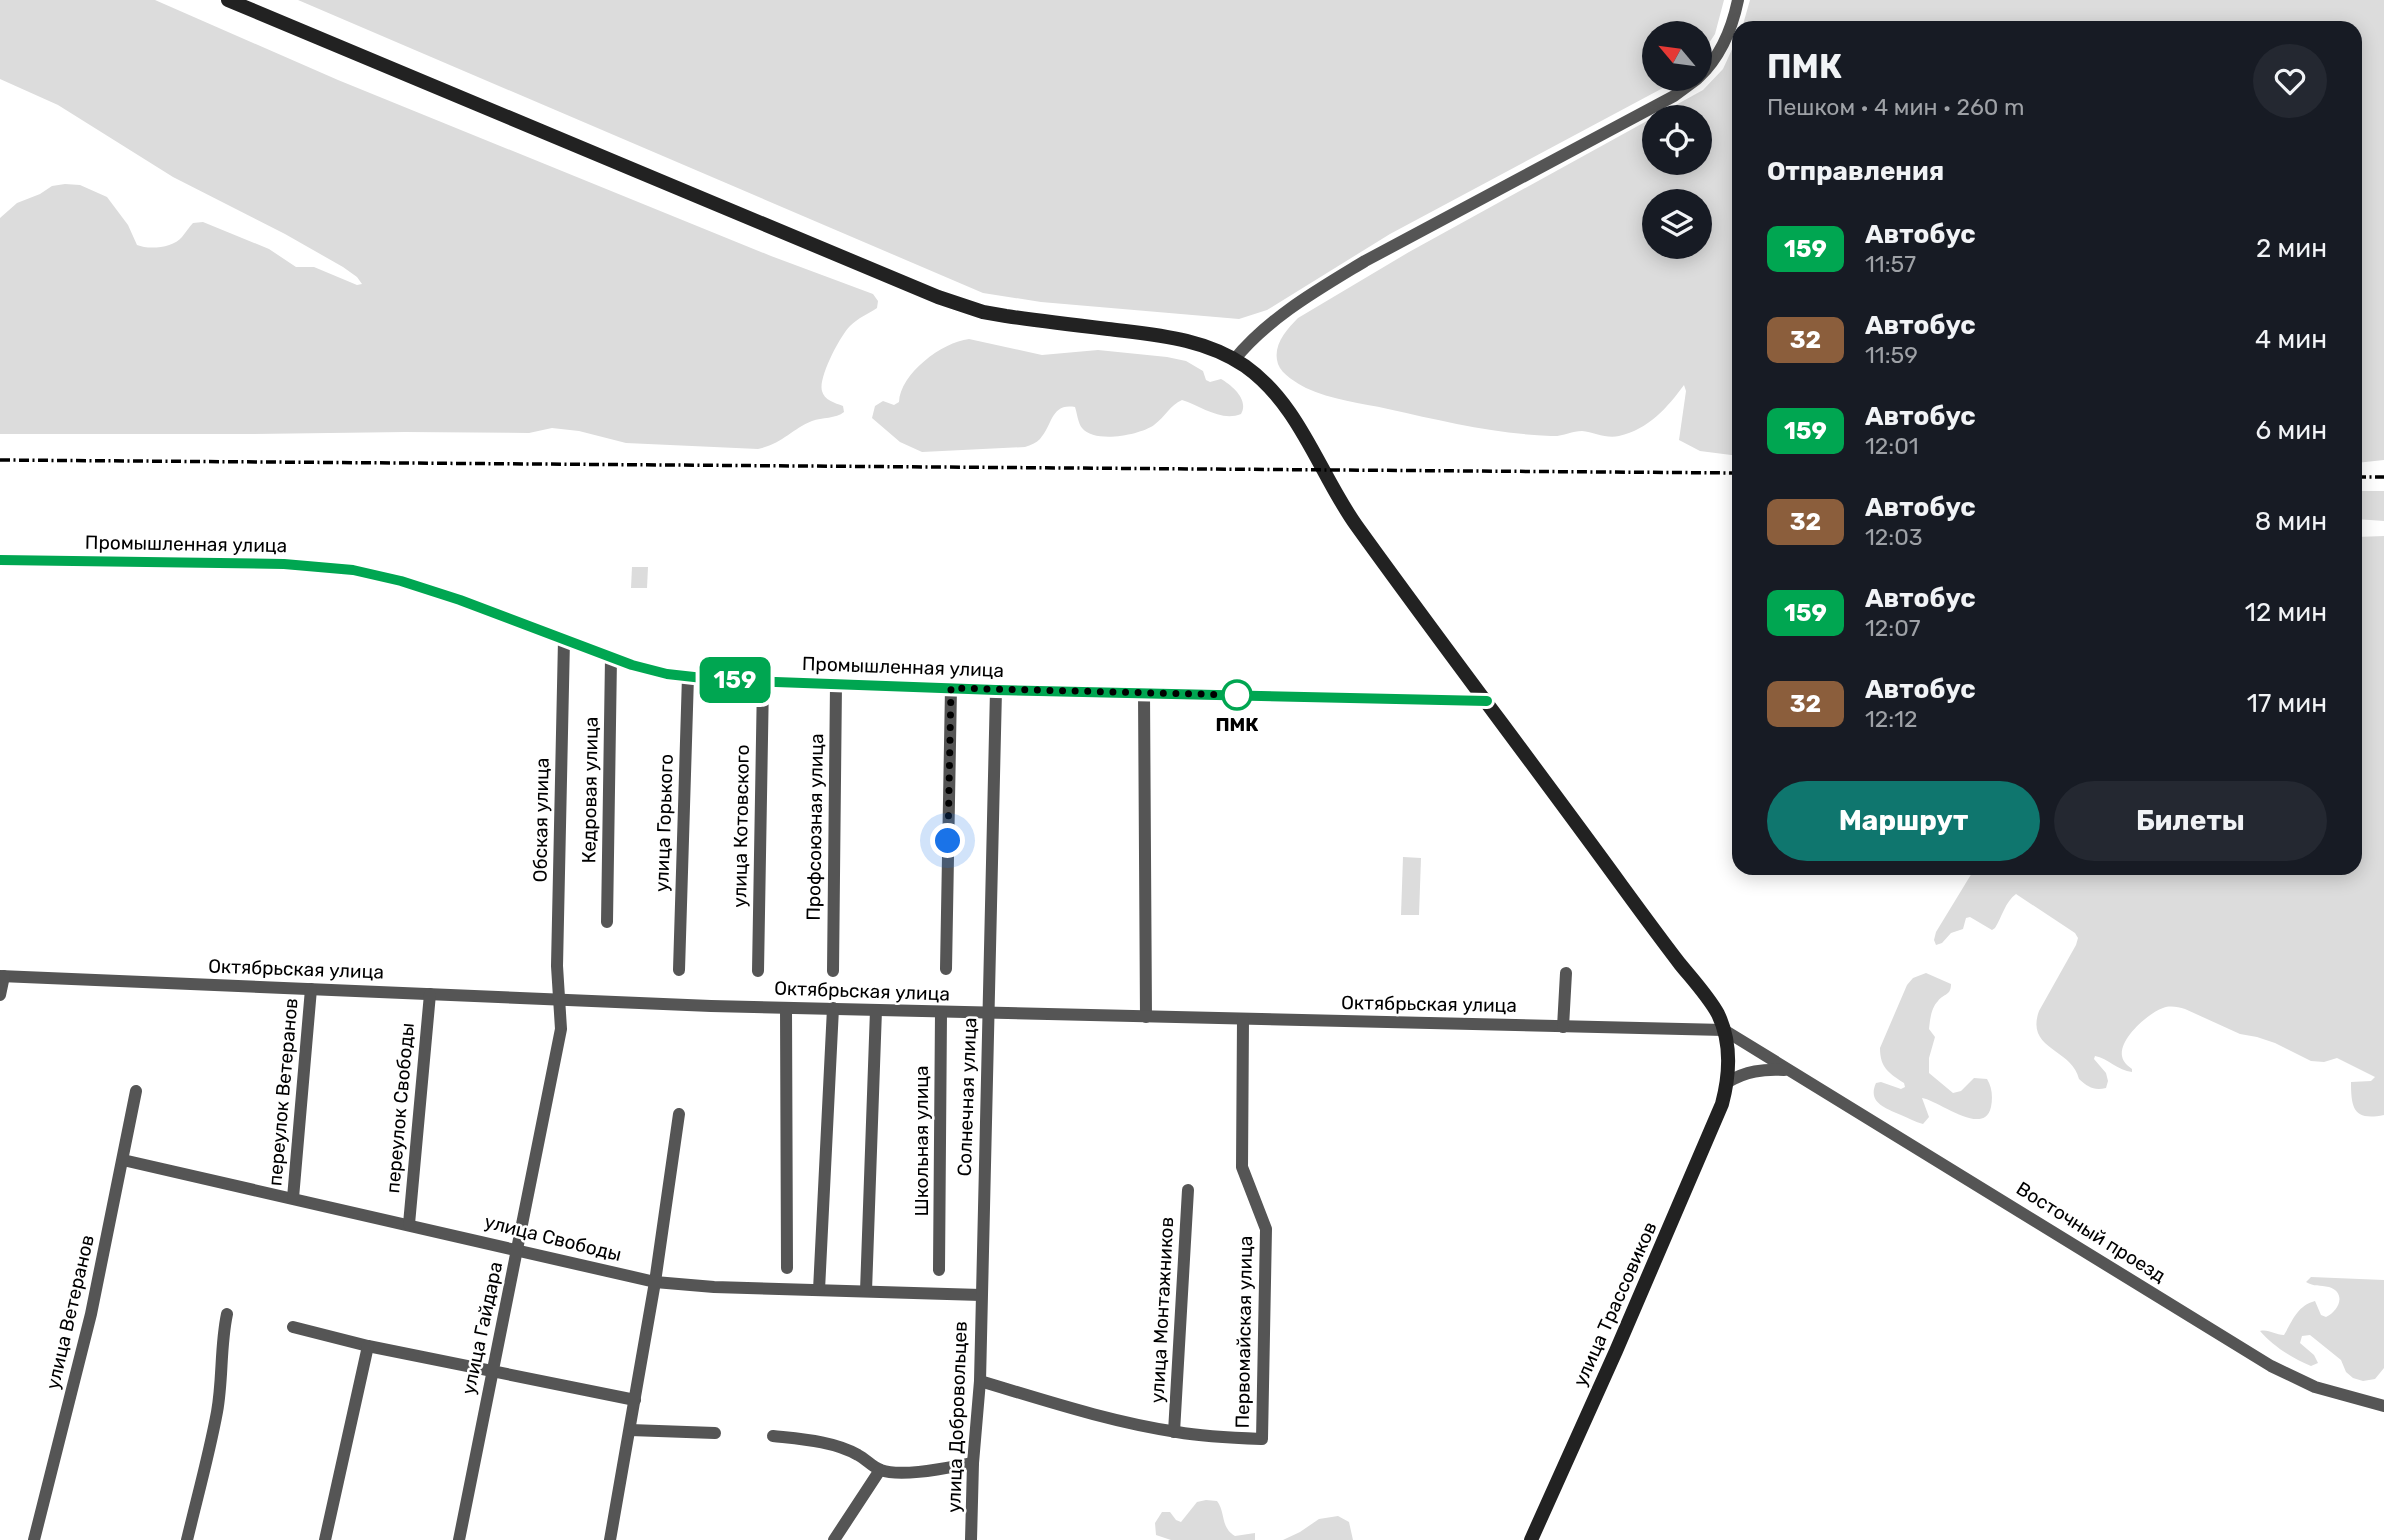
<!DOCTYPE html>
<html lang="ru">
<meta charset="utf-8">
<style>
:root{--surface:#171b24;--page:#242831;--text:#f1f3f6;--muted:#9ea1a6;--accent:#0f766e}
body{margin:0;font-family:Rubik,sans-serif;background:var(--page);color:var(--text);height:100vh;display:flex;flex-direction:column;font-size:26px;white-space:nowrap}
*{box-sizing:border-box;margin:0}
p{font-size:23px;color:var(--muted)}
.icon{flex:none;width:38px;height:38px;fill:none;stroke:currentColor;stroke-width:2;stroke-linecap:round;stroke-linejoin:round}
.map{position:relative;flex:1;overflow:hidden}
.drawer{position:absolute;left:1732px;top:21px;width:630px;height:854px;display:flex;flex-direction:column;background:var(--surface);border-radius:21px;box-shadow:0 4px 18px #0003}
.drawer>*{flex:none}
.badge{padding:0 14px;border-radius:10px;font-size:24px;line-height:46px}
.needle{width:46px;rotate:299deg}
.tools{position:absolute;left:1642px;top:21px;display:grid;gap:14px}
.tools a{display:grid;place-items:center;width:70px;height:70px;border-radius:50%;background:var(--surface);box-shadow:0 4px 18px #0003;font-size:35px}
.you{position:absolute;width:35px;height:35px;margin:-18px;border:5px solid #fff;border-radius:50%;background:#1a73e8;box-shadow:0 0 0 10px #1a73e833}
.map>.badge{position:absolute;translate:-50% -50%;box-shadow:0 0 0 4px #fff}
h2{padding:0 35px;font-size:26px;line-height:63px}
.round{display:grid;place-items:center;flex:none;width:74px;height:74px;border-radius:37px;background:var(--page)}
.summary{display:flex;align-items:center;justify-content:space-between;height:119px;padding:0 35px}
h1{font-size:33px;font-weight:700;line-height:52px}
.primary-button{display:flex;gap:14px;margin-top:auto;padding:14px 35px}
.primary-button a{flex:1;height:80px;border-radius:42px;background:var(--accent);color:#fff;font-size:28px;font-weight:700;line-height:80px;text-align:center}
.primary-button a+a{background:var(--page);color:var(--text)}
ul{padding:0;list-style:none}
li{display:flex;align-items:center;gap:21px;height:91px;padding:0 35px}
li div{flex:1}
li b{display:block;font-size:26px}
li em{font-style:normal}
li .badge{min-width:77px;font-weight:700;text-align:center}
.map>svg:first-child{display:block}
</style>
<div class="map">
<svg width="2384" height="1540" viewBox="0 0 2384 1540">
<rect width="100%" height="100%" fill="#fff"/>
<g fill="#dcdcdc" fill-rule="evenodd">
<path d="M0,0h155l183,80 433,176 102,38 5,7 -1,7c-9,6 -19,10 -27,18 -10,10 -32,52 -28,65 2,9 13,12 21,15l1,6c-8,7 -22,5 -32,9 -20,8 -30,23 -54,28l-132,-6 -47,-12 -27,-3 -23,5 -124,-1 -151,2h-254v-216l17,-15 23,-9 12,-8 13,-2 15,1 27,12 21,28 9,20c12,5 36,3 45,-8 4,-5 7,-10 11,-14l10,-1 66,27 27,18h18l43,18 5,-1 -5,-7 -14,-10 -58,-33 -112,-57 -115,-72 -58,-26z"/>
<polygon points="298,0 1724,0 1715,34 1699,58 1699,33 1654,33 1654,79 1678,79 1676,81 1390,234 1267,310 1239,319 1041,302 983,293"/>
<polygon points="1750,0 2384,0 2384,460 2356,463 2356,28 1742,28"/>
<path d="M1739,34v422l-39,-5 -21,-11 7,-49 -2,-6c-17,23 -35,44 -65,51 -13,3 -25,-4 -37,-5 -10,0 -20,6 -31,5 -55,-2 -109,-15 -163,-27 -26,-6 -57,-9 -82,-21 -9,-5 -24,-13 -28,-24 -6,-18 8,-34 20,-46l111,-66 294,-162 20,-21zM1654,117h45v46h-45zM1654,201h45v46h-45z"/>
<path d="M969,339l73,16 56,-5 69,7 19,4 17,10 3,9 4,2 11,-3c12,7 28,21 20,35 -20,8 -40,-8 -59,-14 -12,5 -17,17 -28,25 -14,10 -59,19 -72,3 -4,-5 -5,-15 -7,-21 -24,-4 -22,17 -35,32 -4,4 -9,6 -15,8l-103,5 -22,-10 -28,-24 3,-12 8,-5 11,4 5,-3c1,-28 43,-60 70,-63z"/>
<polygon points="2356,491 2384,491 2384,521 2356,519"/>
<path d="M2384,536v579c-30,6 -33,-6 -33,-33l20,-1 4,-4 -38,-19 -13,4 -13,-1 -36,-18 -18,-6 -17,-3 -55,-25c-7,-2 -15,-4 -22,-1 -15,5 -44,31 -41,48 1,6 6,10 10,13v3c-14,-1 -24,-14 -37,-16l-1,3 12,14 2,8 -2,7c-12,3 -18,-1 -27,-9 -7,-31 -54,-29 -40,-68l37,-66 2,-7 -3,-5 -59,-39c-11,8 -14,23 -21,34l-3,2 -22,-13 -4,1 -3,11 -12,4 -9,10 -6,2 -2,-5 2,-8 39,-64h381v-331z"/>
<polygon points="632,567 648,567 647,588 631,588"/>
<polygon points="1403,857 1421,858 1419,915 1401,915"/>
<path d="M1926,973l25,11c0,12 -7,9 -13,17 -7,7 -8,19 -9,28l6,8 -6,21v15l24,20 8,-2 13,-13 13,1c5,8 6,18 4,28 -7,31 -53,-7 -69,-9l7,19 -6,7c-8,-2 -14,-6 -22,-9 -15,-7 -34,-12 -25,-32l5,-1 20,7 4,-2 -1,-4c-15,-10 -24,-15 -24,-35l27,-63 6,-7z"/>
<path d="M2311,1277l73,3v88l-9,11 -12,2 -10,-3 -7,-6 -5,-12 -31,-25 -8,1 -2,7 14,12 4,8 -7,3c-18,-7 -38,-20 -51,-35 9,-2 15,4 24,4 9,-15 13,-29 31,-34l6,14 5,2c13,-6 21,-24 3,-30 -9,-2 -15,0 -23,-5z"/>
<path d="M1206,1500l11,1c9,12 3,26 18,35l20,-3v7h-84l-15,-5 -1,-12 7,-11h8l6,8 5,2 16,-20z"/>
<polygon points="1338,1516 1349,1522 1353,1540 1283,1540 1300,1532 1319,1519"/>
</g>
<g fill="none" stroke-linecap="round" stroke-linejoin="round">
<g stroke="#555" stroke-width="12">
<path d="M1699,77c22,-21 33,-48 39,-77"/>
<path d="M1234,360c35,-43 85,-71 131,-99l309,-165 23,-17"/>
<polyline points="1144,693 1146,1017"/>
<polyline points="607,922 611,658"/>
<polyline points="946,969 951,688"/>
<polyline points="679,970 688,676"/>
<polyline points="758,971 763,681"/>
<polyline points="833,971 836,684"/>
<polyline points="0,976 711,1006 1724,1030 2271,1366 2315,1387 2384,1406"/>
<polyline points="0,995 4,976"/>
<polyline points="786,1008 787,1268"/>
<polyline points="1563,1027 1566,973"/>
<path d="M1728,1082c18,-11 35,-13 56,-12"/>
<polyline points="123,1160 655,1282 714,1287 981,1295"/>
<polyline points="293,1198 311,989"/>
<polyline points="409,1224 430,994"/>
<polyline points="939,1270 941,1013"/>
<polyline points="819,1290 833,1008"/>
<polyline points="866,1291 876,1010"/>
<polyline points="293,1327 368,1346 635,1400"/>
<path d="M980,1381c64,19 130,41 197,51 28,5 57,6 85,7l4,-210 -24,-62 1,-148"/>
<polyline points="630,1430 715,1433"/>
<polyline points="1174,1432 1188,1190"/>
<path d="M773,1436c27,3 61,5 85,19 8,4 14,12 23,15 21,8 69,-3 92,-7"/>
<polyline points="34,1540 91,1314 136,1091"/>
<path d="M187,1540c10,-42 22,-85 30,-128 6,-33 3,-65 10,-98"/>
<polyline points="325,1540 368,1346"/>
<polyline points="459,1540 561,1029 557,966 564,640"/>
<polyline points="610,1540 655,1282 679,1114"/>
<polyline points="834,1540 880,1470"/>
<polyline points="971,1540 973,1463 980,1381 996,690"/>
</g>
<g stroke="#222" stroke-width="14">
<path d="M228,0l710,297 45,15 23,4c34,5 68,9 102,13 48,6 96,9 137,37 55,39 74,107 111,159 87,121 178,240 266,361 19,26 38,52 58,78 13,16 28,32 38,50 14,29 12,60 4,90l-106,247 -85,189"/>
<polyline points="0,560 284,564 353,570 401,581 460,600 632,665 667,674 721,680 996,690 1487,701"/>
</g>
<g stroke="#000" stroke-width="3.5" stroke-dasharray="10 3.5 2 3.5" stroke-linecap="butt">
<polyline points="0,460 1740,473"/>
<polyline points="2356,477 2384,477"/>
</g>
</g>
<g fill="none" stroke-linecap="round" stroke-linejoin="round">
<defs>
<polyline id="line" points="0,560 284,564 353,570 401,581 460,600 632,665 667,674 721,680 996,690 1487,701"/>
</defs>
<use href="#line" stroke="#fff" stroke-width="16"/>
<use href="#line" stroke="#00a651" stroke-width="10"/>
<polyline stroke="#000" stroke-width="7" stroke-dasharray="0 12.6" points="948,841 951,688 1237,695"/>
</g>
<circle fill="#fff" stroke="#00a651" stroke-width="3.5" cx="1237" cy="695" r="14"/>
<g text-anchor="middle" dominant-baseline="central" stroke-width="5" stroke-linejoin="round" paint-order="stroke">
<g font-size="19" fill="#000" stroke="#fff">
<text transform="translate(186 544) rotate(1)">Промышленная улица</text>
<text transform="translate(903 667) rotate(2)">Промышленная улица</text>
<text transform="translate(590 790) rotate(-89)">Кедровая улица</text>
<text transform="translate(541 820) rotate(-89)">Обская улица</text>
<text transform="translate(664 823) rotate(-88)">улица Горького</text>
<text transform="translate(741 826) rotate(-89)">улица Котовского</text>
<text transform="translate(815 827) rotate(-89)">Профсоюзная улица</text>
<text transform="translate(296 969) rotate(2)">Октябрьская улица</text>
<text transform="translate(862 991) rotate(2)">Октябрьская улица</text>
<text transform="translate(1429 1004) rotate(1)">Октябрьская улица</text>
<text transform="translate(283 1092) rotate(-85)">переулок Ветеранов</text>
<text transform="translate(967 1097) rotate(-88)">Солнечная улица</text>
<text transform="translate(400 1108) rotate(-85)">переулок Свободы</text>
<text transform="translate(921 1141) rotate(-90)">Школьная улица</text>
<text transform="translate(2091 1232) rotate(32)">Восточный проезд</text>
<text transform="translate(553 1238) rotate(14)">улица Свободы</text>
<text transform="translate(1615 1304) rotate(-66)">улица Трассовиков</text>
<text transform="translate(1162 1310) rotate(-87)">улица Монтажников</text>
<text transform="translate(70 1312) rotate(-77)">улица Ветеранов</text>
<text transform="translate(482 1328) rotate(-78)">улица Гайдара</text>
<text transform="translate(1244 1332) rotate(-89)">Первомайская улица</text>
<text transform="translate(957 1417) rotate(-88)">улица Добровольцев</text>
</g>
<g font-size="19" font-weight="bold" fill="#000" stroke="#fff">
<text x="1237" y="724">ПМК</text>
</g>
</g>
</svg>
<div class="tools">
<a><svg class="needle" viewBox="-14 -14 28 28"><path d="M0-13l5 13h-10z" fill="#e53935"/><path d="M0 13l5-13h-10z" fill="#9ea1a6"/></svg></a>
<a><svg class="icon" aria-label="locate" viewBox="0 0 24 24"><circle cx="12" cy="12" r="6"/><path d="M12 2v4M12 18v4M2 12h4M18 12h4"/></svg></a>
<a><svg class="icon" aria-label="layers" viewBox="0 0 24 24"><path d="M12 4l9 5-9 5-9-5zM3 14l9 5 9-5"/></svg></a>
</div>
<div class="you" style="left:948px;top:841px"></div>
<b class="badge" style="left:735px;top:680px;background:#00a651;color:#fff">159</b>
<section class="drawer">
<div class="summary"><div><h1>ПМК</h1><p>Пешком · 4 мин · 260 m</p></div><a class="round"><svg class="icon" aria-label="heart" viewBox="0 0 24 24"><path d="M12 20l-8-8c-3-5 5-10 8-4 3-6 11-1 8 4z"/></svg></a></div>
<h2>Отправления</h2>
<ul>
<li><span class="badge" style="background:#00a651;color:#fff">159</span><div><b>Автобус</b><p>11:57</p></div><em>2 мин</em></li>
<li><span class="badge" style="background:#8b5e3c;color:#fff">32</span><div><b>Автобус</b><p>11:59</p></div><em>4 мин</em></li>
<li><span class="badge" style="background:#00a651;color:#fff">159</span><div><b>Автобус</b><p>12:01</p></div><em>6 мин</em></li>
<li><span class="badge" style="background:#8b5e3c;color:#fff">32</span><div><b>Автобус</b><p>12:03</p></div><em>8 мин</em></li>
<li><span class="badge" style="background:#00a651;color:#fff">159</span><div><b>Автобус</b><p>12:07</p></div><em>12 мин</em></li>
<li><span class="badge" style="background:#8b5e3c;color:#fff">32</span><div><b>Автобус</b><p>12:12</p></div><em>17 мин</em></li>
</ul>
<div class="primary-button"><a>Маршрут</a><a>Билеты</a></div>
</section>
</div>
